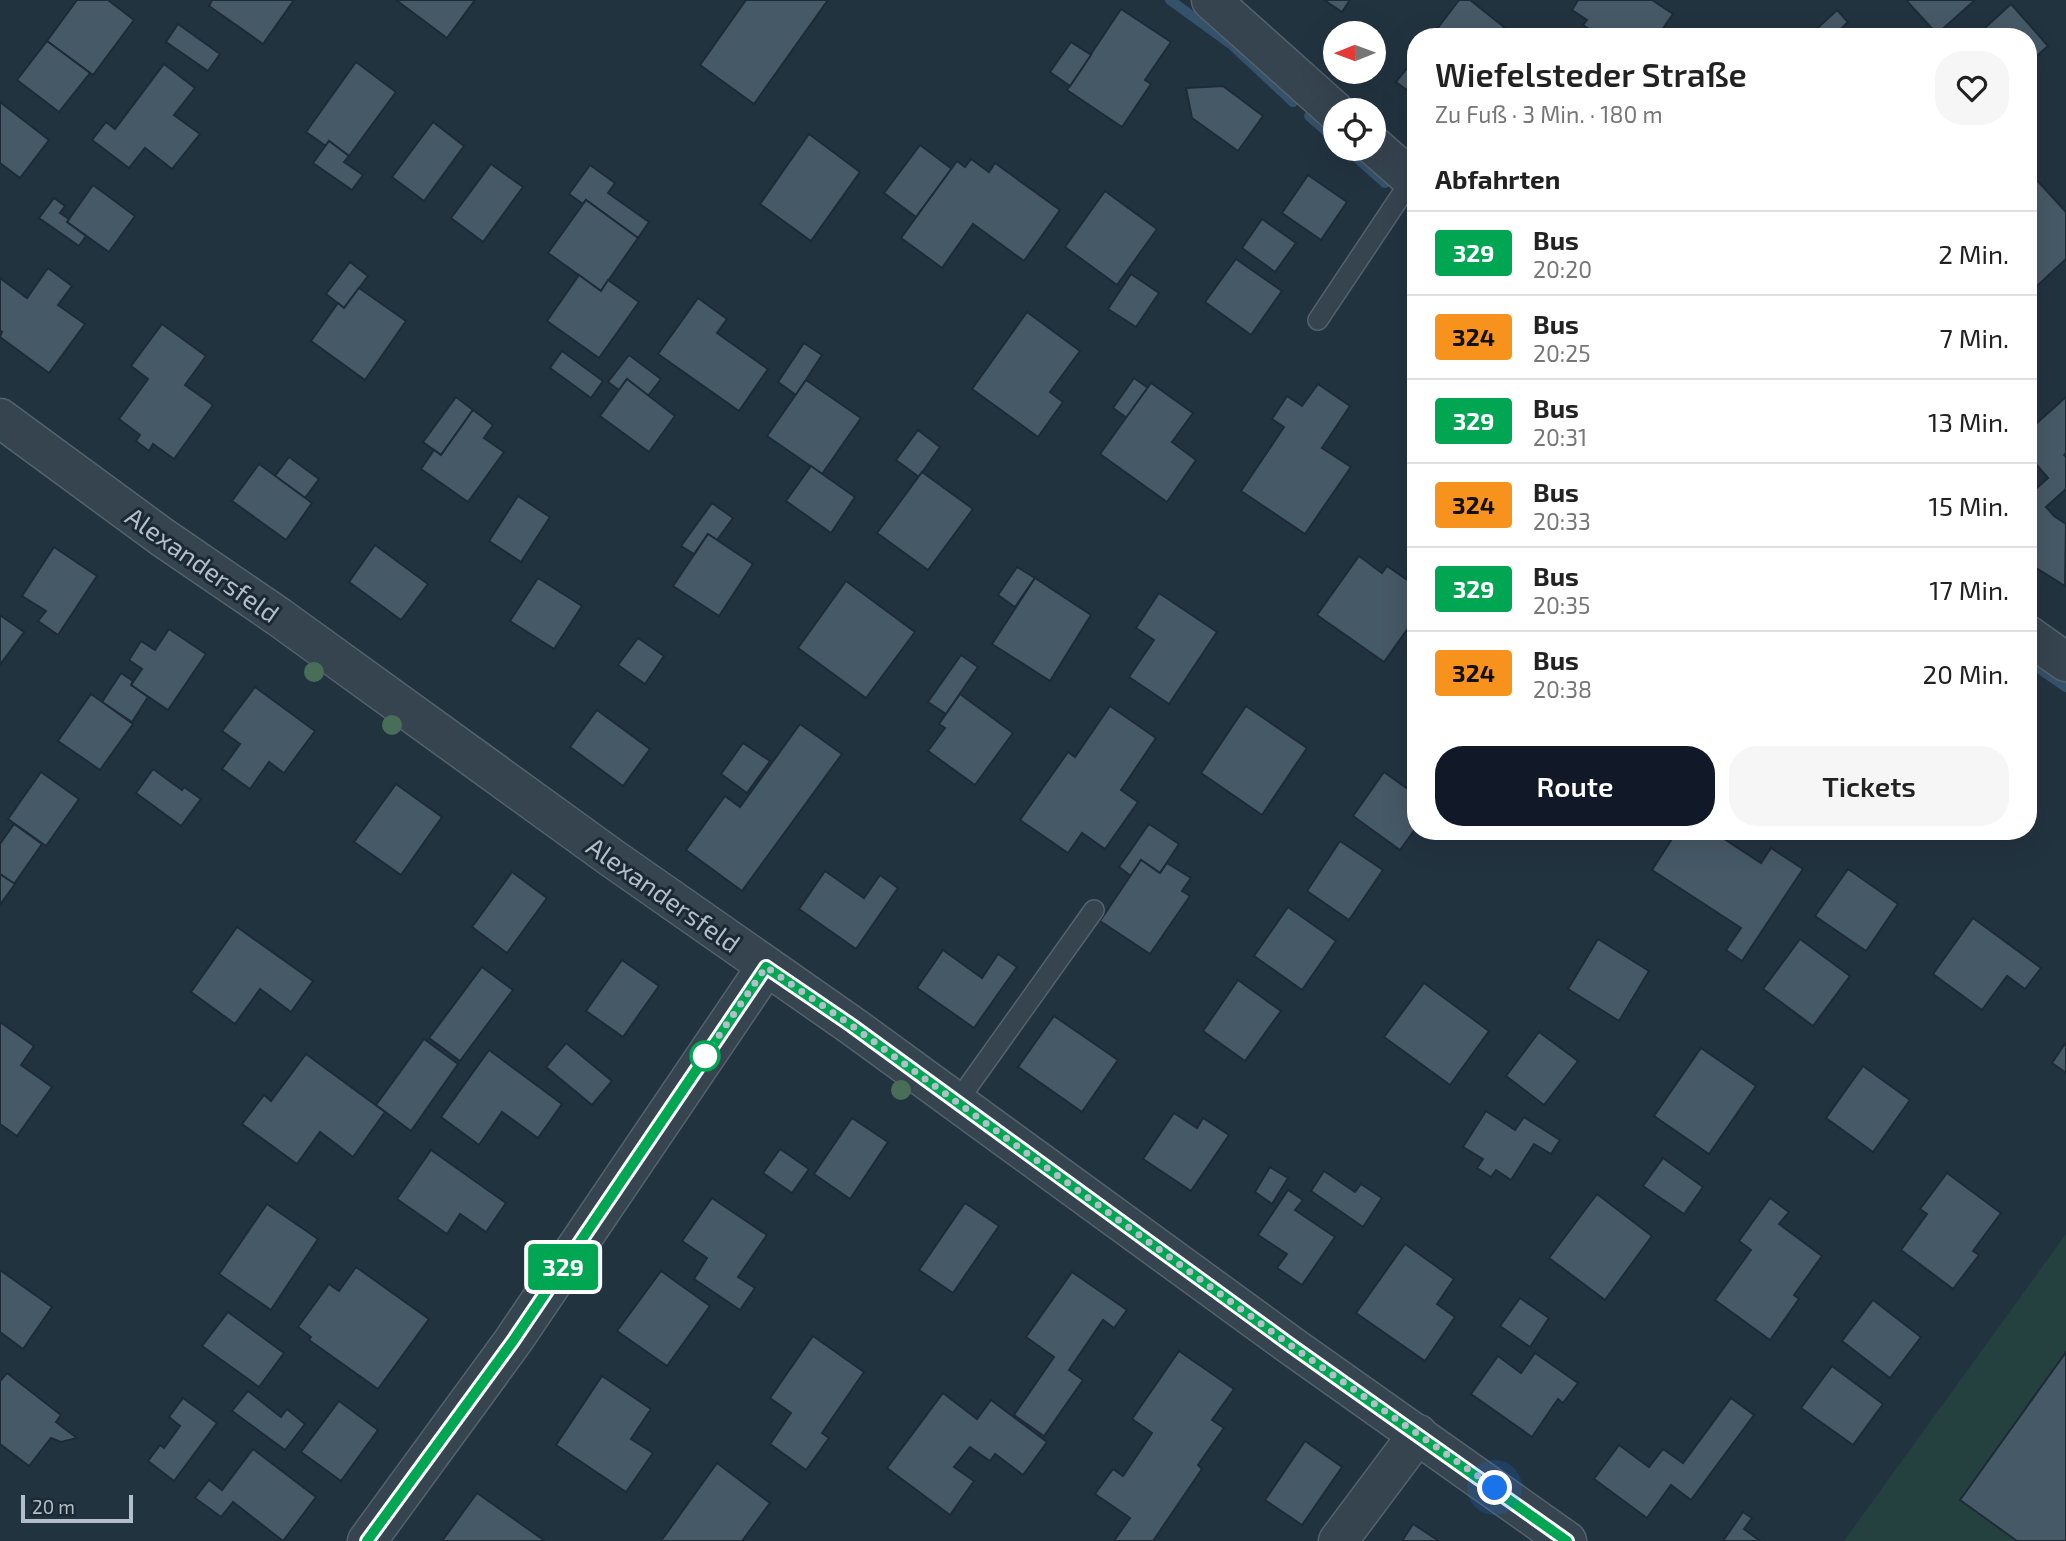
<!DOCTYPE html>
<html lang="de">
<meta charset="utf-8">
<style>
:root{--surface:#fff;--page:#f6f6f6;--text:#222;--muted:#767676;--line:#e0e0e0;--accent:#111827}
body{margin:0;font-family:"Exo 2",sans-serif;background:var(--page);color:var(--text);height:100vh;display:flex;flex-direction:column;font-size:26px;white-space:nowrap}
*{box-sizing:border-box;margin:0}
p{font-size:23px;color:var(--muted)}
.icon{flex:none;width:38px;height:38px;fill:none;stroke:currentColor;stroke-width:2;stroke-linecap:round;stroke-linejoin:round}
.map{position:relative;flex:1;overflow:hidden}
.panel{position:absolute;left:1407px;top:28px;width:630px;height:812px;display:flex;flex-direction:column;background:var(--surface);border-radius:28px;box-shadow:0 7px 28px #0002}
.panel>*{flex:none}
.badge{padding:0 14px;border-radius:5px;font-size:24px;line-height:46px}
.needle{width:46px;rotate:269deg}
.buttons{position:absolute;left:1323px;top:21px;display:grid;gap:14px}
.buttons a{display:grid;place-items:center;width:63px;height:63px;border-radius:50%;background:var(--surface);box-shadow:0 7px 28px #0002;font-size:35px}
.scale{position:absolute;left:21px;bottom:18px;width:112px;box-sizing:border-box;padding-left:7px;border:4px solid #b2bfcb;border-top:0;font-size:19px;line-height:24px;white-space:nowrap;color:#b2bfcb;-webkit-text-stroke:5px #1b2935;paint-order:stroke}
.you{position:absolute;width:35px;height:35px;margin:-18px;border:5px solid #fff;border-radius:50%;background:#1a73e8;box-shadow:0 0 0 10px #1a73e833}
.map>.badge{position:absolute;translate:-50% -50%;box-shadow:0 0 0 4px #fff}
h2{padding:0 28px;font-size:26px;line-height:63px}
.round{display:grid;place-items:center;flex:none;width:74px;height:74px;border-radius:28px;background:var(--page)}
.summary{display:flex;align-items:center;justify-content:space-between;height:119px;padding:0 28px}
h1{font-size:33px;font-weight:600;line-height:52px}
.button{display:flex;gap:14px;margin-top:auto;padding:14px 28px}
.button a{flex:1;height:80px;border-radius:28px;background:var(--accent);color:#fff;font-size:28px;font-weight:600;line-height:80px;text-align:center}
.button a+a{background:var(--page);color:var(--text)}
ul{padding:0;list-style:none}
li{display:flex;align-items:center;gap:21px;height:84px;padding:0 28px;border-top:2px solid var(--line)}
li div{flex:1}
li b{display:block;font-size:26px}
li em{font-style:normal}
li .badge{min-width:77px;font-weight:700;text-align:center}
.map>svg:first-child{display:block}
</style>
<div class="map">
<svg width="2066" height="1541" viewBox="0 0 2066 1541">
<rect width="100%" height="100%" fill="#223340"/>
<polygon fill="#244140" points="2066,1234 2066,1541 1844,1541"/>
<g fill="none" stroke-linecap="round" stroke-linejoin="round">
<g stroke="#345269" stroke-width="10">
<polyline points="1170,0 1232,45 1293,102"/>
<polyline points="1309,116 1335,139"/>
<polyline points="1347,149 1385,183"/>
<polyline points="1412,206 1416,209"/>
<polyline points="2028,661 2066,687"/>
</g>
</g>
<g fill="#465966" stroke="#1d2b37" stroke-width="2">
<polygon points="77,0 108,0 134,20 93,75 47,41"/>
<polygon points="212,0 294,0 263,44 209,6"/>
<polygon points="396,0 475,0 447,38"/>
<polygon points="746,0 828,0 754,104 700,65"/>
<polygon points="1324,0 1350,0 1342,12"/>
<polygon points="1459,0 1470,0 1504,27 1496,37 1431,37"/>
<polygon points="1578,0 1652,0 1673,14 1657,37 1601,37 1583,25 1587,20 1572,10"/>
<polygon points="1906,0 1975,0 1937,34"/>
<polygon points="2011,4 2048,46 2028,64 2028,37 1975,37"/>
<polygon points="1121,9 1171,42 1145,80 1151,84 1122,127 1067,90"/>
<polygon points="1837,10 1848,22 1833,37 1808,37"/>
<polygon points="178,24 220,54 208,71 166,42"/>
<polygon points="47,41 90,73 59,112 17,80"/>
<polygon points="1071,42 1091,55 1070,86 1050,72"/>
<polygon points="1416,57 1416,97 1396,82"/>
<polygon points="356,62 396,92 349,156 329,141 326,146 306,132"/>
<polygon points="164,64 195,88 174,115 200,134 172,169 145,148 129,168 92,140 106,122 115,129"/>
<polygon points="1223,86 1263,116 1238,151 1192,118 1186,88"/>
<polygon points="0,102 49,140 20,178 0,163"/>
<polygon points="433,122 464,146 424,201 392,177"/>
<polygon points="809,134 860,172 811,241 760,204"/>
<polygon points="329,141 349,156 344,162 363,175 352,190 313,163"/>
<polygon points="920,145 952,169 916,217 884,193"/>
<polygon points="971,159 989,172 995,163 1060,210 1024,261 973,224 942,268 901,238 957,161 965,167"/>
<polygon points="491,164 523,187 483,242 451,218"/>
<polygon points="590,165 615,183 608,193 649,222 638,238 586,200 583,204 569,194"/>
<polygon points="1308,175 1347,202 1321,240 1282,213"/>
<polygon points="2034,177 2066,212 2066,259 2036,287 2028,279 2028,183"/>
<polygon points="93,185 135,216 109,252 67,222"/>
<polygon points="1105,191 1157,229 1117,285 1065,247"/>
<polygon points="54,198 65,206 60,213 69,219 67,222 86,236 79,246 39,218"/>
<polygon points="586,200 638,238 601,291 548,253"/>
<polygon points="1262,219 1296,243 1275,272 1242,248"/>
<polygon points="1236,259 1282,291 1251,335 1205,302"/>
<polygon points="350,262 368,276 344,308 326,294"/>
<polygon points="48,268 72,286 58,305 85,324 49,373 0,337 2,332 0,330 0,278 27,298"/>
<polygon points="1131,274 1159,293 1136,327 1108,309"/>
<polygon points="579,275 601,291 608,280 639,302 599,358 547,321"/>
<polygon points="359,288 406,321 365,380 311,341 338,303 344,308"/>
<polygon points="1416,294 1416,310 1408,304"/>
<polygon points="698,298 727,319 717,333 768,369 739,411 658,354"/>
<polygon points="1027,312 1080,351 1050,392 1063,402 1038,437 972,389"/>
<polygon points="162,324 206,356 185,385 213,405 174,459 153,444 149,451 136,441 140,435 119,419 148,379 131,366"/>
<polygon points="804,343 822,355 796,395 778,382"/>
<polygon points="562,351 603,381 591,398 550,368"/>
<polygon points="629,355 661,379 648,396 627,379 619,390 608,382"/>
<polygon points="1134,378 1148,388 1127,418 1113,408"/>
<polygon points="627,379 675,416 649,452 600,416"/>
<polygon points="806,380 861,418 822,474 767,436"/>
<polygon points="1151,383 1193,413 1172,442 1196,460 1167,502 1100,454"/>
<polygon points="1318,384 1350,406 1322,448 1351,467 1305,534 1241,491 1284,427 1272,419 1287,396 1302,406"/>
<polygon points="456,397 473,410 441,455 423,442"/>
<polygon points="2066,397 2066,453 2064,455 2066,457 2066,491 2065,490 2046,507 2054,516 2066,524 2065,586 2028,563 2028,547 2034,537 2028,530 2028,496 2048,478 2028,455 2028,431"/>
<polygon points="473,410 493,425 484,438 504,452 468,502 421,469 434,450 441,455"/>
<polygon points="918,430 940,447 919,477 896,460"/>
<polygon points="289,457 319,479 305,498 275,476"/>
<polygon points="259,464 312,503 286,540 232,501"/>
<polygon points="811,466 855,497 831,533 786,501"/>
<polygon points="922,472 973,509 928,570 877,533"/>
<polygon points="518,496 550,517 521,562 489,541"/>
<polygon points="712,503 733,518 717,540 708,534 694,554 681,546"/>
<polygon points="708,534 753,564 719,616 673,586"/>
<polygon points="375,545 428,584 401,620 349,582"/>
<polygon points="54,547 97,576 58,635 38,621 46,611 22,596"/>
<polygon points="1359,556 1382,573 1387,566 1416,586 1416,617 1384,662 1317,615"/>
<polygon points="1017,567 1035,578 1015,607 998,595"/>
<polygon points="538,578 582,606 554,649 510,621"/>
<polygon points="1035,578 1091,615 1050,681 992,644"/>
<polygon points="846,581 915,632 866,698 798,648"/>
<polygon points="1159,593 1217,632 1169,704 1129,677 1154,640 1136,628"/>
<polygon points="0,615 24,632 0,665"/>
<polygon points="169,629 206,654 168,710 131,685 142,669 129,660 141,641 155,650"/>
<polygon points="638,638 664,656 645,684 618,665"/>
<polygon points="961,655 978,667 946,714 928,702"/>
<polygon points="121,673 133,681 131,685 148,697 132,722 102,702"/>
<polygon points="255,687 315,731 284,773 269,762 250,789 222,769 240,744 222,731"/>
<polygon points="91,694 133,724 100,770 58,741"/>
<polygon points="960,694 1013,733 975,785 928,751 945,728 939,724"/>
<polygon points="1110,706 1156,738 1121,790 1138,802 1105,849 1082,833 1068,853 1020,820 1068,752 1075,757"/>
<polygon points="1246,706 1307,748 1262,815 1201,773"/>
<polygon points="597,710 650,749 623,786 570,747"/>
<polygon points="800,724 842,754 742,891 686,850 725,796 740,807"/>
<polygon points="743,743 770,761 747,793 721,774"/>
<polygon points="153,769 182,790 184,787 201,799 181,826 136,793"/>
<polygon points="41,772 79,799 46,846 8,819"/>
<polygon points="1384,772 1416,795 1416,828 1400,850 1353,816"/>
<polygon points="396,784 442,817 401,875 354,842"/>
<polygon points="14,824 42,844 14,884 0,874 0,844"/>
<polygon points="1149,824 1179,844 1160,873 1141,860 1131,876 1119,867"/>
<polygon points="1677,831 1712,831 1761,863 1771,848 1803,869 1742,961 1726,950 1741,928 1652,870"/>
<polygon points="1340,841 1383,870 1349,920 1307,891"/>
<polygon points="1141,860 1160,873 1167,863 1191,878 1182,891 1190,896 1150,954 1100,921"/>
<polygon points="1848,869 1898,904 1866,951 1815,916"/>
<polygon points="825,871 864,898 880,875 898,888 856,949 799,909"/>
<polygon points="512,872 547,898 507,953 472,927"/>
<polygon points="0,874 15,884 0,905"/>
<polygon points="1288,907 1336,941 1302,990 1254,956"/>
<polygon points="1973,918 2041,968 2025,989 2007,976 1982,1010 1933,974"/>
<polygon points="237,927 313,981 291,1012 260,989 235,1024 191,992"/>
<polygon points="1598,939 1649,971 1619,1021 1568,989"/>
<polygon points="1800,939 1850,976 1813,1026 1763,989"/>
<polygon points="943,950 982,978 998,954 1017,967 974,1028 917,988"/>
<polygon points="622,960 659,986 623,1037 586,1011"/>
<polygon points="482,967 513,990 460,1061 429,1038"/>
<polygon points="1238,980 1281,1011 1245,1061 1203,1031"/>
<polygon points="1424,983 1489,1031 1450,1085 1384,1037"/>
<polygon points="1054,1016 1118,1060 1082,1112 1018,1067"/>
<polygon points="0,1022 34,1046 21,1065 52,1087 17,1136 0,1124"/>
<polygon points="1539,1032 1578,1061 1544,1105 1506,1076"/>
<polygon points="424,1039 458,1064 411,1131 376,1105"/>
<polygon points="2066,1042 2066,1073 2052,1063"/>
<polygon points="566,1043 612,1081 592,1105 546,1067"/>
<polygon points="1701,1048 1756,1086 1709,1154 1654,1116"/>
<polygon points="489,1050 562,1104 538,1138 502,1112 479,1145 441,1117"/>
<polygon points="306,1054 385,1112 353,1157 320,1132 297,1164 242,1124 264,1095 271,1101"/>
<polygon points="1863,1066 1910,1100 1873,1152 1826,1118"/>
<polygon points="1486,1111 1515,1130 1524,1117 1560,1140 1551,1154 1534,1144 1511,1180 1496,1170 1491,1177 1477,1168 1483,1159 1463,1147"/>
<polygon points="1174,1113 1197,1128 1203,1118 1229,1135 1191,1191 1143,1159"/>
<polygon points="852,1118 888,1142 850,1199 814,1174"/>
<polygon points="780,1149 809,1169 792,1193 763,1173"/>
<polygon points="431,1150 506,1203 486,1232 460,1214 447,1234 397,1199"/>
<polygon points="1663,1158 1703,1187 1684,1214 1643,1186"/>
<polygon points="1270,1167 1288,1178 1272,1204 1255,1192"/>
<polygon points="1324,1171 1355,1192 1361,1184 1382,1198 1363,1227 1311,1191"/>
<polygon points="1947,1173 2001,1213 1973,1251 1979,1255 1953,1289 1901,1250 1927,1214 1920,1209"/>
<polygon points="1288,1190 1303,1200 1295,1210 1335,1237 1302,1285 1277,1268 1287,1254 1258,1235"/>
<polygon points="1597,1194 1652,1236 1605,1300 1549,1258"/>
<polygon points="712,1198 767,1235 738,1277 755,1288 740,1310 694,1279 707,1258 682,1241"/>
<polygon points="1770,1198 1789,1212 1779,1224 1822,1256 1794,1295 1799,1299 1770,1340 1715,1300 1751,1250 1739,1241"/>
<polygon points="965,1203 999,1226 953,1293 919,1270"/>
<polygon points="267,1204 318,1239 271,1310 219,1274"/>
<polygon points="1405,1244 1454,1279 1437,1304 1455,1317 1425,1361 1356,1313"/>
<polygon points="356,1267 429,1319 378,1389 309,1340 311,1337 298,1327 329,1284 339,1291"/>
<polygon points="0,1270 52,1307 23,1349 0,1332"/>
<polygon points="661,1271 710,1306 667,1366 617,1331"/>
<polygon points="1072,1272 1127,1310 1114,1328 1103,1320 1069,1370 1083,1380 1044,1436 1014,1415 1054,1357 1026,1337"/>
<polygon points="1520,1298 1549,1318 1530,1347 1500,1326"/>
<polygon points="1873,1300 1921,1337 1890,1378 1842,1341"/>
<polygon points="228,1312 284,1353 259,1387 202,1346"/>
<polygon points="813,1336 864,1372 822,1433 829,1438 806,1470 770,1444 791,1413 770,1398"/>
<polygon points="1179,1351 1234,1389 1212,1420 1224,1428 1198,1465 1202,1469 1153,1541 1114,1541 1130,1518 1095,1494 1113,1469 1123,1476 1152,1433 1132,1419"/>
<polygon points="2066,1352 2066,1541 2017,1541 1960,1500"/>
<polygon points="1535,1353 1578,1383 1563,1403 1558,1399 1532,1437 1471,1394 1498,1356 1521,1373"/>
<polygon points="1832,1366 1883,1404 1853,1445 1801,1408"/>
<polygon points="7,1373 61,1415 56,1422 77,1438 61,1442 51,1438 29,1466 0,1444 0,1381"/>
<polygon points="602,1376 651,1409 631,1439 653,1453 626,1492 556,1445"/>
<polygon points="248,1391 281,1417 287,1409 305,1424 285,1450 232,1411"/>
<polygon points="943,1393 977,1419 991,1400 1047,1442 1023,1475 995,1454 990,1461 970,1447 954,1467 974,1481 950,1515 887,1468"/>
<polygon points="183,1398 217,1423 174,1481 148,1461 160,1445 164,1448 180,1426 169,1417"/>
<polygon points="1731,1398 1754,1415 1691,1500 1671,1485 1647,1518 1594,1479 1619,1445 1649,1467 1663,1449 1683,1463"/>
<polygon points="339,1401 378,1430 341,1481 301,1452"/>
<polygon points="1305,1441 1342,1467 1302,1525 1265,1500"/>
<polygon points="253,1449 316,1497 283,1541 233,1502 221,1517 195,1498 209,1480 222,1490"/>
<polygon points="717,1463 770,1503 742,1541 661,1541"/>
<polygon points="477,1493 545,1541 442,1541"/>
<polygon points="1743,1512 1752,1518 1744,1529 1760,1541 1723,1541"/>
<polygon points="1413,1524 1439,1541 1402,1541"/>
</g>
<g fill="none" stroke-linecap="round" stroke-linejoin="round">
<defs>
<g id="lane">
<polyline points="1318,320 1412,179"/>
<polyline points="957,1102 1094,910"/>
</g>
<g id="street">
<polyline points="1211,0 1335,111"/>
<polyline points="1374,146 1416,183"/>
<polyline points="0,418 162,537 279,617 612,858 851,1025 1293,1347 1567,1541"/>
<polyline points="2028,635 2066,662"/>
<polyline points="367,1541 513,1341 766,967"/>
<polyline points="1338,1541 1418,1434"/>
</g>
</defs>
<use href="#lane" stroke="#54626e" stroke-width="22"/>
<use href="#street" stroke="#54626e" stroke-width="41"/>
<use href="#lane" stroke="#364450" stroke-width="19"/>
<use href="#street" stroke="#364450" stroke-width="38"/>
</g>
<g fill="#486e58">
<circle cx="314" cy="672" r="10"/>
<circle cx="392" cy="725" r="10"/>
<circle cx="901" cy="1090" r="10"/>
</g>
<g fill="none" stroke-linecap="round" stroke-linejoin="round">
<defs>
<polyline id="line" points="367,1541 513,1341 766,967 851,1025 1293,1347 1567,1541"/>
</defs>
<use href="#line" stroke="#fff" stroke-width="16"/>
<use href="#line" stroke="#00a651" stroke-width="10"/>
<polyline stroke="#b2bfcb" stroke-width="7" stroke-dasharray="0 12.6" points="705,1056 766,967 851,1025 1293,1347 1495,1488"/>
</g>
<circle fill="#fff" stroke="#00a651" stroke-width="3.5" cx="705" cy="1056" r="14"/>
<g text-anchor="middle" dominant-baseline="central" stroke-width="6" stroke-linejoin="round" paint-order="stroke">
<g font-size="26" fill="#b2bfcb" stroke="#1b2935">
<text transform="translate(203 564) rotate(35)">Alexandersfeld</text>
<text transform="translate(664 894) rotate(35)">Alexandersfeld</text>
</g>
</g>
</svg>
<div class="buttons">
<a><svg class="needle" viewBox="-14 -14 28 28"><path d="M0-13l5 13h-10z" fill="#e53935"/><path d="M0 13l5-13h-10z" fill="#767676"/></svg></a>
<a><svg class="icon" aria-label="locate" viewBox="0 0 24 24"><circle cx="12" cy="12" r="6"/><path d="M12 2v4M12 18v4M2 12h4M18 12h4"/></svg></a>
</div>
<div class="scale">20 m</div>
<div class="you" style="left:1495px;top:1488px"></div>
<b class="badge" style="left:563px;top:1267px;background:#00a651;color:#fff">329</b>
<section class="panel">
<div class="summary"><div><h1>Wiefelsteder Straße</h1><p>Zu Fuß · 3 Min. · 180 m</p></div><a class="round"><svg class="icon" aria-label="heart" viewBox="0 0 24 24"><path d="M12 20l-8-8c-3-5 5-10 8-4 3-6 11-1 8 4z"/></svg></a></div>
<h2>Abfahrten</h2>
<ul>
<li><span class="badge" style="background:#00a651;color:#fff">329</span><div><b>Bus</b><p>20:20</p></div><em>2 Min.</em></li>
<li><span class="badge" style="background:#f7931d;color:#111">324</span><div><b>Bus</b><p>20:25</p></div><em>7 Min.</em></li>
<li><span class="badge" style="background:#00a651;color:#fff">329</span><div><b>Bus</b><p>20:31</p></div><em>13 Min.</em></li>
<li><span class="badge" style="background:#f7931d;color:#111">324</span><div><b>Bus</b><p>20:33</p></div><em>15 Min.</em></li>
<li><span class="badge" style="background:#00a651;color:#fff">329</span><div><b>Bus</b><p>20:35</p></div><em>17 Min.</em></li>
<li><span class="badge" style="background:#f7931d;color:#111">324</span><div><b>Bus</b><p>20:38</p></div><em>20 Min.</em></li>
</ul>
<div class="button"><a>Route</a><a>Tickets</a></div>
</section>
</div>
